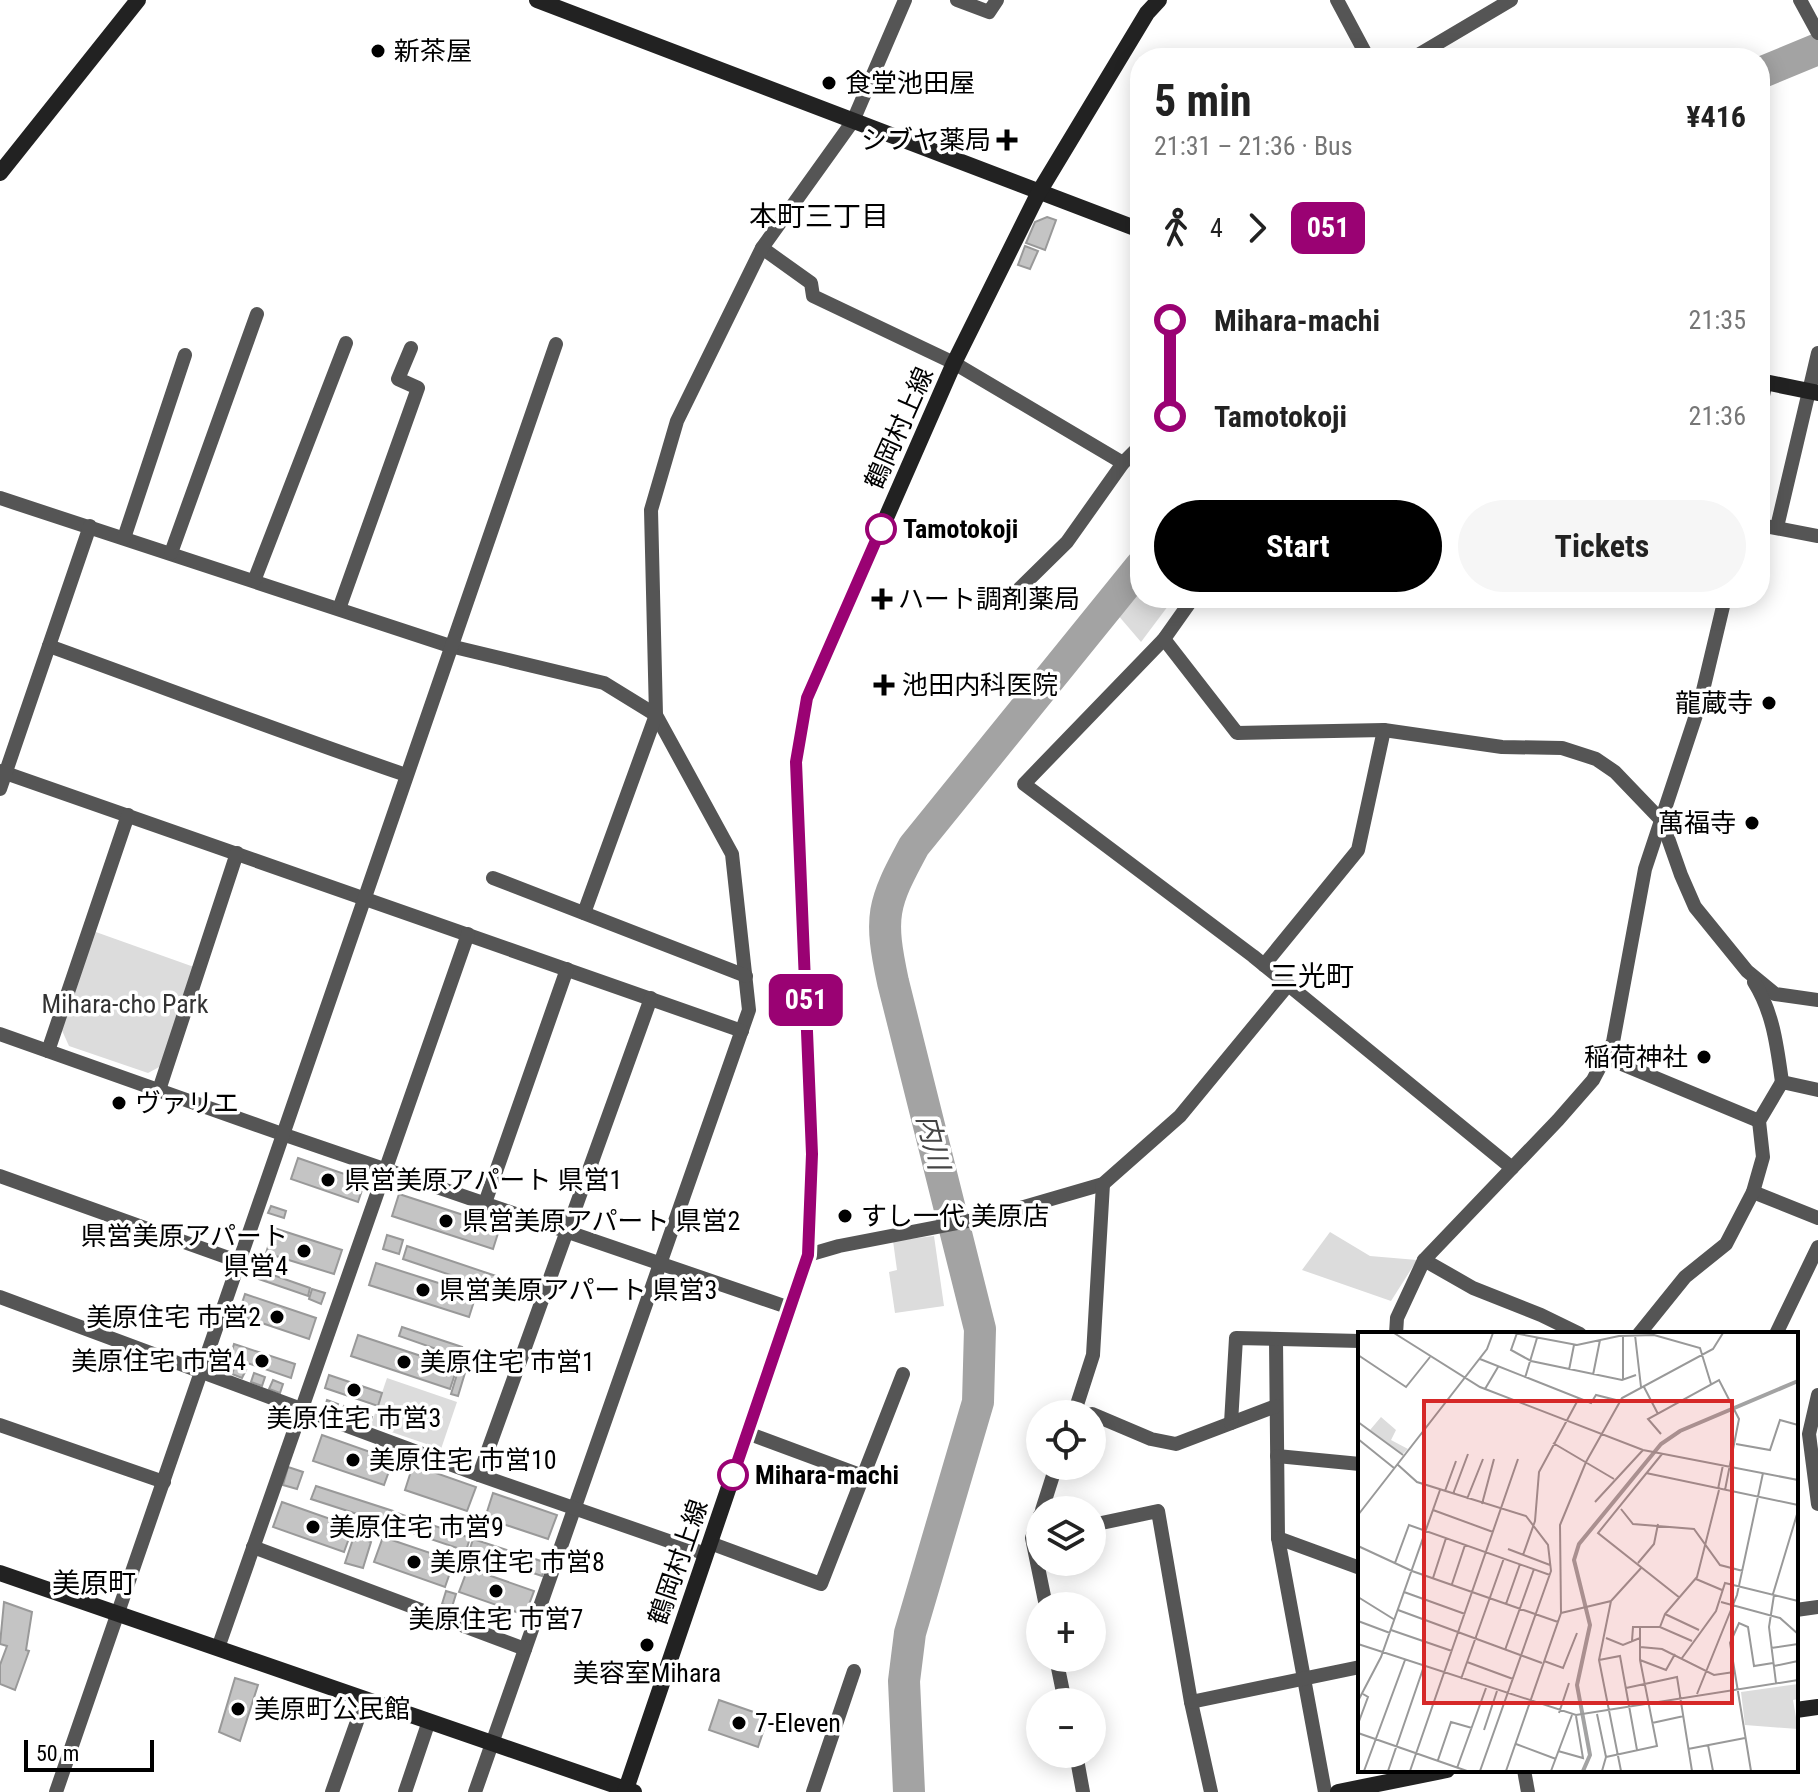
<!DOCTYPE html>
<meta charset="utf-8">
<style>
:root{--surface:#fff;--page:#f6f6f6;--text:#222;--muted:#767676;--accent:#000}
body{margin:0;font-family:"Roboto Condensed","Noto Sans JP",sans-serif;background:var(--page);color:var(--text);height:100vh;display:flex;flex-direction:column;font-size:30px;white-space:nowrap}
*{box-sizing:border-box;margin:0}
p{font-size:26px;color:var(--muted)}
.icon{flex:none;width:44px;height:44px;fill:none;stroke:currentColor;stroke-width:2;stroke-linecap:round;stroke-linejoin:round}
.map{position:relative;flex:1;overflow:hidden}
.panel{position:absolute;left:1130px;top:48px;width:640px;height:560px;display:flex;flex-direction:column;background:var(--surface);border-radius:32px;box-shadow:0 4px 20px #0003}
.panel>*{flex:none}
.badge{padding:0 16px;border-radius:12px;font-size:28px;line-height:52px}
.tools{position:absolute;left:1026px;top:1400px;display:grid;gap:16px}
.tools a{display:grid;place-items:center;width:80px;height:80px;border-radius:50%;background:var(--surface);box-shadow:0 4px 20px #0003;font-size:40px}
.scale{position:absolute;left:24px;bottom:20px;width:130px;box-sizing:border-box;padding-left:8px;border:4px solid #000;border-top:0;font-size:22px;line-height:28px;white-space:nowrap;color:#000;-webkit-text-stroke:6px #fff;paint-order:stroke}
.map>.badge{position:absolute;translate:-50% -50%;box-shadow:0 0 0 4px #fff}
.legs{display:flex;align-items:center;gap:12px;height:88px;padding:0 24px;font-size:26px}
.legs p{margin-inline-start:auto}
.head{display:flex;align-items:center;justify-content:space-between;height:136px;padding:0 24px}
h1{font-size:44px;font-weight:700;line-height:60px}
.button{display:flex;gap:16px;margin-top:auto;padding:16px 24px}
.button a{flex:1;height:92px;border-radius:48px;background:var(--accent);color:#fff;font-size:32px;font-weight:700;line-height:92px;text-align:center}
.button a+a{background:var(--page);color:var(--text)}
ul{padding:0 24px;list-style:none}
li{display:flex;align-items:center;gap:28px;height:96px;font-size:30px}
li i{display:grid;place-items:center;width:12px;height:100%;margin:0 10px;background:currentColor}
li i::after{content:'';width:20px;height:20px;margin:-10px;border:6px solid;border-radius:50%;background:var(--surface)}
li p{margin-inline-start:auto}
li:first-child i{background:linear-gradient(#0000 50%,currentColor 0)}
li:last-child i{background:linear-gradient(currentColor 50%,#0000 0)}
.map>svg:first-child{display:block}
</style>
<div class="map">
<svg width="1818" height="1792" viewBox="0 0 1818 1792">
<rect width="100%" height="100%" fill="#fff"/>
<g fill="#dcdcdc">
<polygon points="1140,584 1140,598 1174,598 1141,642 1117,614"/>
<polygon points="93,931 194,967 163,1065 148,1073 69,1046 60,1026"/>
<polygon points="1330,1232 1370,1256 1417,1260 1391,1301 1302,1270"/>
<polygon points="934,1236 944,1306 895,1313 889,1272 897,1270 893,1241"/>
<polygon points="387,1378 457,1402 441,1449 371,1425"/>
</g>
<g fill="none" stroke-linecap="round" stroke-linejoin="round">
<g stroke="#a3a3a3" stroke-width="32">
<polyline points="1760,73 1818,49"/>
<path d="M909,1792l-5,-111 6,-48 68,-231 2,-73 -87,-347c-14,-66 -11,-77 21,-136l226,-279"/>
</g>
</g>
<g fill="#c4c4c4" stroke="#999" stroke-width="2">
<polygon points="1047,217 1056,220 1045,250 1026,243 1035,222"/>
<polygon points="1025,246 1038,251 1030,269 1018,265"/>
<polygon points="298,1158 365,1181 358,1202 291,1179"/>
<polygon points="399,1194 500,1227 493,1249 392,1216"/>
<polygon points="271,1206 286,1211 284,1218 268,1213"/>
<polygon points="274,1228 342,1250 334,1274 266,1253"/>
<polygon points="387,1235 403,1240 399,1254 383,1249"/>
<polygon points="407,1246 496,1276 492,1289 403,1259"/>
<polygon points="376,1263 476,1295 469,1317 369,1285"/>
<polygon points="253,1268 310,1288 308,1296 250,1276"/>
<polygon points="312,1289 325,1293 321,1304 309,1299"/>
<polygon points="245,1294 316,1318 309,1339 238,1315"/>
<polygon points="402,1327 462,1347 459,1357 399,1336"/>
<polygon points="358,1335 457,1368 450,1389 351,1356"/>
<polygon points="234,1344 295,1364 291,1378 230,1357"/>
<polygon points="464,1351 471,1353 458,1396 451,1394"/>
<polygon points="235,1366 246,1370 242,1378 232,1374"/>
<polygon points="254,1373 265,1377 262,1386 251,1382"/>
<polygon points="329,1375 382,1393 378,1406 325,1388"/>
<polygon points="273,1380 283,1384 280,1393 269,1389"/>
<polygon points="327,1400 338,1404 335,1413 324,1409"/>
<polygon points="344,1406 354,1410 351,1419 340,1415"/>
<polygon points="361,1413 372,1417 369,1426 358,1421"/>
<polygon points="322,1435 393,1460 384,1485 313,1461"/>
<polygon points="413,1465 476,1487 467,1511 405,1490"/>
<polygon points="288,1467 303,1472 297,1489 283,1485"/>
<polygon points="316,1486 393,1511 388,1524 311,1499"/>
<polygon points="493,1493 557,1515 548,1539 485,1518"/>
<polygon points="282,1502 353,1527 344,1552 273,1527"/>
<polygon points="397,1513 470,1538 466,1551 392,1526"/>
<polygon points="354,1536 371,1542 363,1568 345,1563"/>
<polygon points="383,1537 454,1561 445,1587 374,1562"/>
<polygon points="473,1539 547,1563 542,1576 469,1552"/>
<polygon points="468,1568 534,1591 525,1615 459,1592"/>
<polygon points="446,1591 456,1594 452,1607 442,1604"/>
<polygon points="4,1602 32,1612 26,1650 29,1651 15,1690 0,1684 0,1665 7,1646 0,1644"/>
<polygon points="235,1678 258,1685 240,1741 219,1732"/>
<polygon points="719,1700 768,1717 758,1747 709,1730"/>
</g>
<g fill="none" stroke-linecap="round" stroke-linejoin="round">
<g stroke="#555" stroke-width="14">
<polyline points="957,0 989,12 997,0"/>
<polyline points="1337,0 1368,58"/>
<polyline points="1800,0 1818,33"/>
<polyline points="1413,58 1511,0"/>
<polyline points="762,248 811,283 813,296 954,363 1123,463"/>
<polyline points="1760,409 1766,382"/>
<polyline points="0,498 450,646 604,683 656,715 732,854 749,1010 475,1792"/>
<polyline points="1760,525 1818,536"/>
<polyline points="1777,527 1818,353"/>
<polyline points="124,538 185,355"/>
<polyline points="171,553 257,314"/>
<polyline points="254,581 346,343"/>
<polyline points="1010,598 1067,542 1123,463 1140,446"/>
<polyline points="1193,598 1164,639 1024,784 1253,956 1512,1168"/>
<polyline points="339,609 418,388 398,379 411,348"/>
<polyline points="1164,639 1237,733 1384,730 1502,747 1562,748 1596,759 1615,772 1662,821 1681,875 1695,907 1747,971 1775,994 1818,1000"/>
<path d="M49,646c119,43 237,88 357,129"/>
<polyline points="0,771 742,1031"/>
<polyline points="0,789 90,526"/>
<polyline points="493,878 746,976"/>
<polyline points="584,913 656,715 651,510 677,421 762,248 853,121 905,0"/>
<polyline points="1264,965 1358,850 1384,730"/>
<path d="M1754,982c19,30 23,64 28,100"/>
<polyline points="0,1034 285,1135 790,1308"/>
<polyline points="48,1051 128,815"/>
<polyline points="1605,1057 1759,1121"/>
<polyline points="159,1090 237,853"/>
<polyline points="0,1176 240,1262"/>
<polyline points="1753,1192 1818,1218"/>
<polyline points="485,1203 567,969"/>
<polyline points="808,1255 839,1246 989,1217 1103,1184 1180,1116 1288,985"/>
<polyline points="1424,1260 1473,1288 1541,1315 1580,1334"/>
<polyline points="0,1297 479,1475 706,1554"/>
<polyline points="1396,1334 1397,1318 1424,1260 1558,1120 1593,1080 1613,1042 1645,869 1700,703 1725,598"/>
<polyline points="1639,1334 1685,1277 1726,1244 1753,1192 1763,1157 1759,1121 1782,1082 1818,1090"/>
<polyline points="1776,1334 1818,1247"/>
<polyline points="1276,1340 1278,1538 1325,1792"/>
<polyline points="1818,1395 1809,1434 1818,1504"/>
<polyline points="1074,1414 1093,1355 1103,1184"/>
<polyline points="1092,1414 1151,1439 1176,1444 1276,1406"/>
<polyline points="1231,1423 1236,1338 1360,1341"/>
<polyline points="0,1425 164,1482"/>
<polyline points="747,1433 863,1476"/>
<polyline points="1277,1456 1360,1464"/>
<polyline points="479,1475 651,998"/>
<polyline points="1042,1510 1056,1466"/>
<polyline points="1040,1515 1032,1538 1046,1606"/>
<polyline points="1092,1525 1158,1511 1191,1702 1211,1792"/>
<polyline points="1278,1538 1360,1568"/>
<polyline points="710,1543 821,1584 903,1374"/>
<polyline points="253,1547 525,1649"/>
<polyline points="1796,1610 1818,1607"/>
<polyline points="218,1648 468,934"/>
<polyline points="1056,1658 1065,1702"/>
<polyline points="1191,1702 1360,1667"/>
<polyline points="1076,1754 1083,1792"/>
<polyline points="1524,1770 1528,1792"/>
<polyline points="56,1792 556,344"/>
<polyline points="332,1792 365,1699"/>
<polyline points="405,1792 429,1721"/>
<polyline points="813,1792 854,1671"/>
</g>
<g stroke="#222" stroke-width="16">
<polyline points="537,0 1140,230"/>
<polyline points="0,173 138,0"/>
<polyline points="1760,381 1818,393"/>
<polyline points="0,1573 634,1792"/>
<polyline points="1796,1710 1818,1707"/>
<polyline points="625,1792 808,1255 812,1154 796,762 807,698 954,363 1039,192 1147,13 1159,0"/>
<polyline points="1338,1792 1447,1770"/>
</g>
</g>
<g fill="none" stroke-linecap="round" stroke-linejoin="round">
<defs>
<polyline id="line-1" points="733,1475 808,1255 812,1154 796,762 807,698 881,529"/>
</defs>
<use href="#line-1" stroke="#fff" stroke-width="18"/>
<use href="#line-1" stroke="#9a0273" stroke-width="12"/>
</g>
<g fill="#000" stroke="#fff" stroke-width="3">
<circle cx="378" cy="51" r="8"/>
<circle cx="829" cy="83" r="8"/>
<path d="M1003 128h8v8h8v8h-8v8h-8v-8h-8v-8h8z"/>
<path d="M878 587h8v8h8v8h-8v8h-8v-8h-8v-8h8z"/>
<path d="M880 673h8v8h8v8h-8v8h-8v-8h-8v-8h8z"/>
<circle cx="1769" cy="703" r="8"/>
<circle cx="1752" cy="823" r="8"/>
<circle cx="1704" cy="1057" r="8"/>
<circle cx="119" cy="1103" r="8"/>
<circle cx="328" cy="1180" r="8"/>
<circle cx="845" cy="1216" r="8"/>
<circle cx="446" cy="1221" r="8"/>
<circle cx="304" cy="1251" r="8"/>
<circle cx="423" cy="1290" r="8"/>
<circle cx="277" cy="1317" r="8"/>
<circle cx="262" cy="1361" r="8"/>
<circle cx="404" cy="1362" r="8"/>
<circle cx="354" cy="1390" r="8"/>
<circle cx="353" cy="1460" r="8"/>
<circle cx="313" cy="1527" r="8"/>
<circle cx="414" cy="1562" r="8"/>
<circle cx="496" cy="1591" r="8"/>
<circle cx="647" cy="1645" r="8"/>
<circle cx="238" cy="1709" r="8"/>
<circle cx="739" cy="1723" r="8"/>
</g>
<g fill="#fff" stroke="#9a0273" stroke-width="4">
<circle cx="881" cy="529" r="14"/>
<circle cx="733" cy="1475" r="14"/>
</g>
<g text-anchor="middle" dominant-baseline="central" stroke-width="7" stroke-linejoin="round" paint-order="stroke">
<g font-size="26" fill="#000" stroke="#fff" text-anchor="start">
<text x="394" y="51">新茶屋</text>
<text x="845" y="83">食堂池田屋</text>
<text x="991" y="140" text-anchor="end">シブヤ薬局</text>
<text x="898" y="599">ハート調剤薬局</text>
<text x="902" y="685">池田内科医院</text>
<text x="1753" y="703" text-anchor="end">龍蔵寺</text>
<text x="1736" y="823" text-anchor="end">萬福寺</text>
<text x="1688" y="1057" text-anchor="end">稲荷神社</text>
<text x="135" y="1103">ヴァリエ</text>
<text x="344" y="1180">県営美原アパート 県営1</text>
<text x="861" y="1216">すし一代 美原店</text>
<text x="462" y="1221">県営美原アパート 県営2</text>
<text x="288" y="1236" text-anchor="end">県営美原アパート<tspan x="288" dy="30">県営4</tspan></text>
<text x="439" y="1290">県営美原アパート 県営3</text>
<text x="261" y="1317" text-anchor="end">美原住宅 市営2</text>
<text x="246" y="1361" text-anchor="end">美原住宅 市営4</text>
<text x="420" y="1362">美原住宅 市営1</text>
<text x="354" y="1418" text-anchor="middle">美原住宅 市営3</text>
<text x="369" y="1460">美原住宅 市営10</text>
<text x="329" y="1527">美原住宅 市営9</text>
<text x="430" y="1562">美原住宅 市営8</text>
<text x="496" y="1619" text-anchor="middle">美原住宅 市営7</text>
<text x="647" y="1673" text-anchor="middle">美容室Mihara</text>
<text x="254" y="1709">美原町公民館</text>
<text x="755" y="1723">7-Eleven</text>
</g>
<g font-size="26" fill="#000" stroke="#fff">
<text transform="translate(899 428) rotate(-66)">鶴岡村上線</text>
<text transform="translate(678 1562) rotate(-71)">鶴岡村上線</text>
</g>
<g font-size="26" font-weight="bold" fill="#000" stroke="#fff" text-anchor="start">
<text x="903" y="529">Tamotokoji</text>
<text x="755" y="1475">Mihara-machi</text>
</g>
<g font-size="26" fill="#333" stroke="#fff">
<text x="125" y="1004">Mihara-cho Park</text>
</g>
<g font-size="28" fill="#000" stroke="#fff">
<text x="819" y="216">本町三丁目</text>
<text x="1312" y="976">三光町</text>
<text x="94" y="1583">美原町</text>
</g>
<g font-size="28" font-style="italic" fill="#444" stroke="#fff">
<text transform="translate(933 1142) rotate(76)">内川</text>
</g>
</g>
<g transform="translate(1358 1332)">
<rect width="440" height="440" fill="#fff"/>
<path d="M23,85l15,13 -5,10 17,9 -5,5 -33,-24zM440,352v15l-5,1 5,29 -53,-4 -4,-33z" fill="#dcdcdc"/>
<path fill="none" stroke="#a3a3a3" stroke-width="4" d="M225,439l7,-16 -13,-70 13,-60 -16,-65 5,-16 82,-100 19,-13 118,-50"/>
<path fill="none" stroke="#999" stroke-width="2" d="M36,1l86,54 163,63 155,30M156,1l63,12 42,-9 35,-1 46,13 11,36M159,1l-6,17 20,11 91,19 14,-5M277,3l6,52M0,23l48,32 24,-30M122,27l111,44 5,-8 24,6M211,38l5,-25M235,43l7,-35M167,46l12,-40M265,48v-45M286,55l14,27M127,57l13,-22M0,90l45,33M303,102l-13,-15 71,-39 20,39 -14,71M0,107l36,29M195,111l61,36M378,112l34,6 10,-30 18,5M304,122l-64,79 82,65M39,132l20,18 109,34 22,29 3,26 -71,200M288,141l152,32M360,157l5,-24M87,159l11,-30M95,162l15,-40M109,167l16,-40M237,170l48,-52M124,172l12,-45M263,177l12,15 61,5 26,36 23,6M75,178l60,22M0,183l129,-166 6,-16M0,214l54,25 146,51M150,217l42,16M165,223l12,-34 4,-49 40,-74M37,231l14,-38 141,50M280,231l16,-19 4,-20M75,246l13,-40M338,247l26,11M94,252l13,-39M46,260l61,22M415,262l25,-83M416,263l-5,32 7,56M0,265l37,23M253,269l-12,59 22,111M363,270l59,16 18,16M148,272l14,-40M40,278l144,53M203,281l50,-12 31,-34M307,282l34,16M0,289l32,12M302,295l5,-13 32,-37 22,-87M33,298l61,21M248,306l17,7 17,-7M274,309l1,-14h27l32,14M0,312l218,71 222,-35M282,315l22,2 52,26 20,-3M413,316l27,-4M147,318l29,-81M324,326l34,-47 9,-28 73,18M241,328l21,-4 17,94M282,328l26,10 9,-16M186,329l19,7 14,-35M109,330l46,17M416,334l24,-5M103,347l43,-121M268,356l51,-11 15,94M339,362l40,-99 26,-122M0,369l23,-44 59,-167M201,381l10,-30M239,382l9,43 -4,14M294,391l32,-7M0,392l10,-27 -5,-3M126,398l13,-39M0,401l109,38M158,412l40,15M350,413l5,26M330,417l57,-11M200,419l25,7 -7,-42M248,425l51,-11 -17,-86v-33M80,428l13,-38 21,6M99,436l29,-80M6,439l41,-111M30,439l36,-105M52,439l108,-312M148,439l55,-158 -1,-88 26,-63 36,-64 91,-49 10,-16M193,439l21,-56M393,439l-21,-128 9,-20 9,4 6,39 19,-3"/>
<path fill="#d62828" fill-opacity="0.15" stroke="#d62828" stroke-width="4" d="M66,69h308v302h-308z"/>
<rect width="440" height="440" fill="none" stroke="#000" stroke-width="4"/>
</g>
</svg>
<div class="tools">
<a><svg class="icon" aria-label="locate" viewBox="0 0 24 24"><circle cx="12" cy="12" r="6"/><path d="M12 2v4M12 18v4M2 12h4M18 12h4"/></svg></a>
<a><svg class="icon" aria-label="layers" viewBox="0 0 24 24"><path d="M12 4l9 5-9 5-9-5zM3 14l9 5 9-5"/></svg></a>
<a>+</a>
<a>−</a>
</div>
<div class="scale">50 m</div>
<b class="badge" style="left:806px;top:1000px;background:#9a0273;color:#fff">051</b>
<section class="panel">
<div class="head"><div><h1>5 min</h1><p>21:31 – 21:36 · Bus</p></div><b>¥416</b></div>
<div class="legs"><svg class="icon" aria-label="walk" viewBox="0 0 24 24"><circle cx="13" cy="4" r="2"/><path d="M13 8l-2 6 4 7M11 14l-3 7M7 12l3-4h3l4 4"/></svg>4<svg class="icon" aria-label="forward" viewBox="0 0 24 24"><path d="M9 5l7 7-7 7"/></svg><b class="badge" style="background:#9a0273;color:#fff">051</b></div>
<ul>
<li><i style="color:#9a0273"></i><b>Mihara-machi</b><p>21:35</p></li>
<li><i style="color:#9a0273"></i><b>Tamotokoji</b><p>21:36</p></li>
</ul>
<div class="button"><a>Start</a><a>Tickets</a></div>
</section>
</div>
